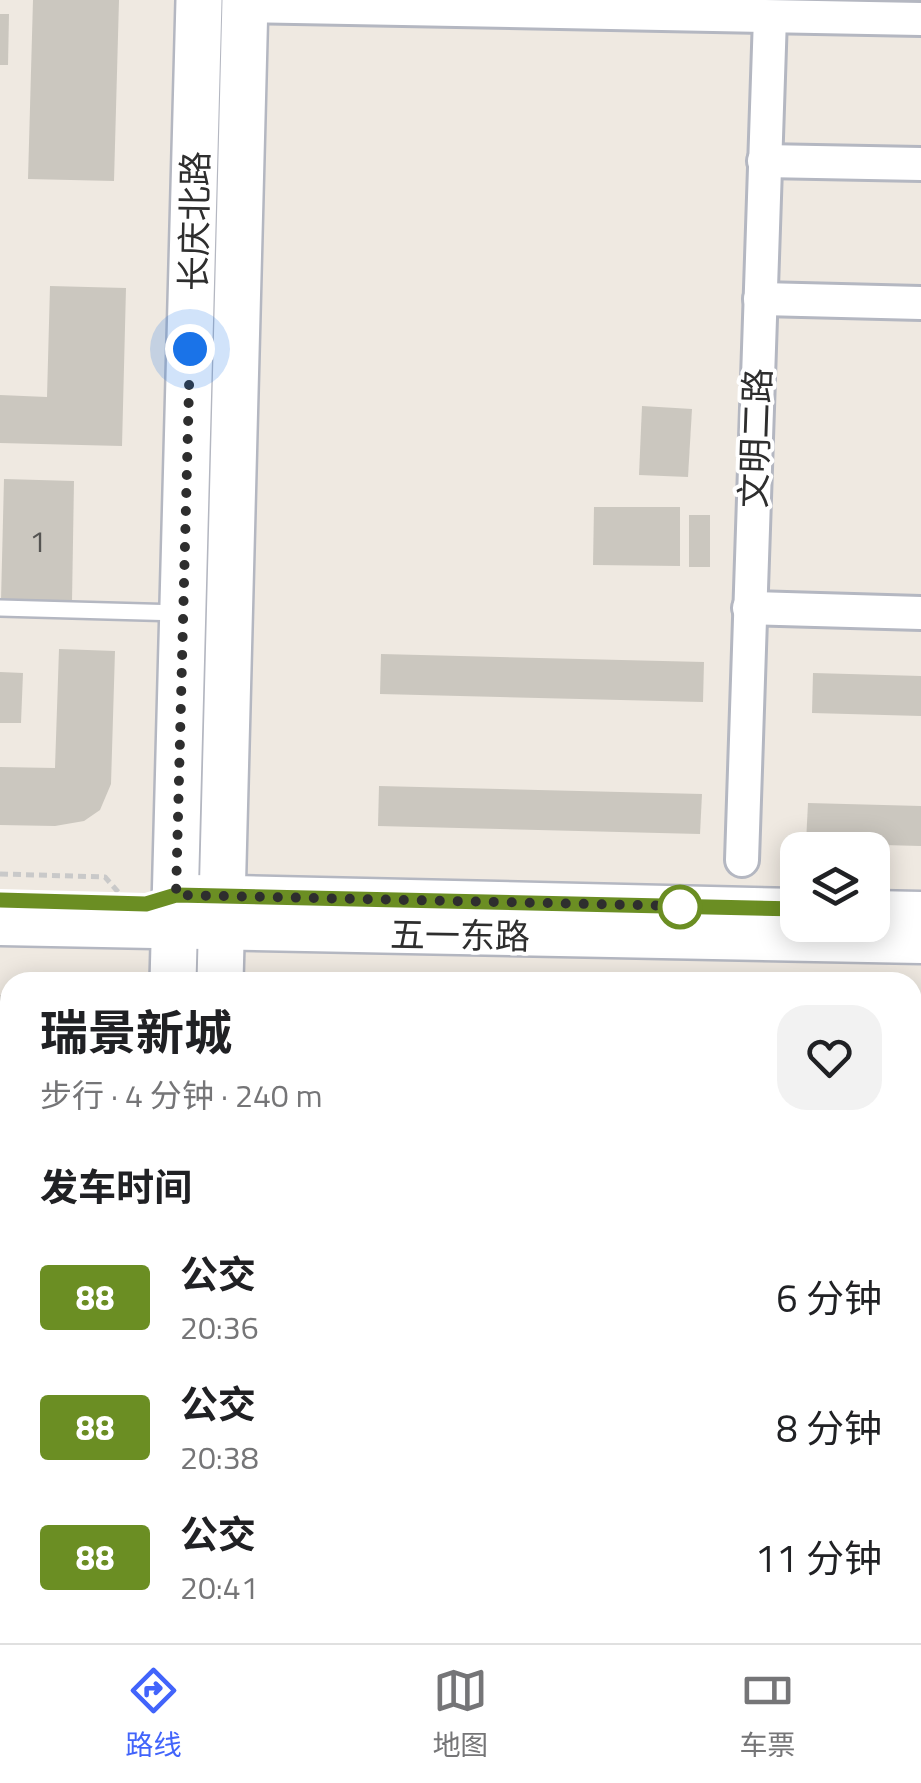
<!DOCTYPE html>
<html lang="zh">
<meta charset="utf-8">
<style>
:root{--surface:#fff;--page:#f2f2f2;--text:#202124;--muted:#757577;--line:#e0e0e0;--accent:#4264fb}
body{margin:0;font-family:"Titillium Web","Noto Sans SC",sans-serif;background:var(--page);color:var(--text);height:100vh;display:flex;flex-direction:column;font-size:38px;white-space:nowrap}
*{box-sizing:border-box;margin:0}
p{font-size:32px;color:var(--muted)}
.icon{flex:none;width:55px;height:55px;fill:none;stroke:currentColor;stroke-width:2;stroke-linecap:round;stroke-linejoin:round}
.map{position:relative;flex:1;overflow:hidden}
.details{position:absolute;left:0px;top:972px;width:922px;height:672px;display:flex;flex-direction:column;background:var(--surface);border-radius:30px 30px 0 0;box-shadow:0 5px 25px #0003}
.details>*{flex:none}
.badge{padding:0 20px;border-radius:8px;font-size:35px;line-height:65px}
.controls{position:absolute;left:780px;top:832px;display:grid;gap:20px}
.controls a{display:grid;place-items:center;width:110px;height:110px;border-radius:20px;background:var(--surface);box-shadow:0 5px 25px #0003;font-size:50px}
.you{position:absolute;width:50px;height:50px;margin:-25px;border:8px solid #fff;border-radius:50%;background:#1a73e8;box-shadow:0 0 0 15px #1a73e833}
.map>.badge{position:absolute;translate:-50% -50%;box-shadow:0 0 0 5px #fff}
h2{padding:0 40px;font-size:38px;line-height:90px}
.round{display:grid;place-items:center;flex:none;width:105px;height:105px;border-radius:30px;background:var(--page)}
.overview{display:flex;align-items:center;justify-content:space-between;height:170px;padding:0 40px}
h1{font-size:48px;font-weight:700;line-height:75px}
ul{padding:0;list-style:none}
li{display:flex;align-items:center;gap:30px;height:130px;padding:0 40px}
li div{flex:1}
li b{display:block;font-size:38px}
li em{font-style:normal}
li .badge{min-width:110px;font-weight:700;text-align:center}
.tabs{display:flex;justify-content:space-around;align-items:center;height:140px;border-top:2px solid var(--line);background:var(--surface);font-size:28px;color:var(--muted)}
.tabs a{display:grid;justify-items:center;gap:5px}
.tabs .on{color:var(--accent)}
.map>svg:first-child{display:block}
</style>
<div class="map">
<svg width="921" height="1643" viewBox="0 0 921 1643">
<rect width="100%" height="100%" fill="#efe9e1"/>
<g fill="#cbc7bf">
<polygon points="33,0 119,0 114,181 28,179"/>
<polygon points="0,14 9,14 8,65 0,65"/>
<polygon points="50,286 126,288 122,446 0,443 0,395 47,397"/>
<polygon points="642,406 692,409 688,477 639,475"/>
<polygon points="4,479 74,481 72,602 1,601"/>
<polygon points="594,507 680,507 680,566 593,565"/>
<rect x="689" y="515" width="21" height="52"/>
<polygon points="59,649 115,651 111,784 100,810 84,821 55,826 0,825 0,767 55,768"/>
<polygon points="381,654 704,662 703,702 380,694"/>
<polygon points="0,672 23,673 21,723 0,723"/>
<polygon points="813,673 921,676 921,716 812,713"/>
<polygon points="379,786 702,794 700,834 378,826"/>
<polygon points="808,803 921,806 921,846 806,843"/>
<polygon points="0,995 10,996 10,1042 0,1041"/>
<polygon points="0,1130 10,1130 10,1167 0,1166"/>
<rect x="0" y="1247" width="10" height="37"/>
<polygon points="0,1381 10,1382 10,1429 5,1429 6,1418 0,1418"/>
<rect x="0" y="1511" width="10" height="50"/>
</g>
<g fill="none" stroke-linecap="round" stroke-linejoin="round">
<defs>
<polyline id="service" points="0,608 180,613"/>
<g id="minor">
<polyline points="245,6 921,19"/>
<polyline points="764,161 921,164"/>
<polyline points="760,299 921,303"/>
<polyline points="749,608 921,613"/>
<polyline points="742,860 770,17"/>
<polyline points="912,1133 921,1133"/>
<polyline points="0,1198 10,1198"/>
<polyline points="543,1643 543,1635"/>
</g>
<g id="tertiary">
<polyline points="192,895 798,909"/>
<polyline points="872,911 921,912"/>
<polyline points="0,925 921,943"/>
</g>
<g id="secondary">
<polyline points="173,982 199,0"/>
<polyline points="220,982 245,0"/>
<polyline points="156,1643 156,1635"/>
<polyline points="202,1643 202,1635"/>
</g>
</defs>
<use href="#service" stroke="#b4b7c1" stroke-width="20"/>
<use href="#minor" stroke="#b4b7c1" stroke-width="38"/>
<use href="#tertiary" stroke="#b4b7c1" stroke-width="45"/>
<use href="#secondary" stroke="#b4b7c1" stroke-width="50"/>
<polyline stroke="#c9c9c9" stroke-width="5" stroke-dasharray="8 5" stroke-linecap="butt" points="0,874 105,877 119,893"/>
<use href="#service" stroke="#fff" stroke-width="15"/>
<use href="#minor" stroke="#fff" stroke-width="32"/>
<use href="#tertiary" stroke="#fff" stroke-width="40"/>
<use href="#secondary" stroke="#fff" stroke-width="45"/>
</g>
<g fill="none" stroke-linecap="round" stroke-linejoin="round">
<defs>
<polyline id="line" points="0,900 146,904 176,895 222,896 798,909"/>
</defs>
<use href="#line" stroke="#fff" stroke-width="22"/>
<use href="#line" stroke="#6b8e23" stroke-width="15"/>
<polyline stroke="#2e2e2e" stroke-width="10" stroke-dasharray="0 18" points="190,349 176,895 682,906 680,907"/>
</g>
<circle fill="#fff" stroke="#6b8e23" stroke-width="5" cx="680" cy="907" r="20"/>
<g text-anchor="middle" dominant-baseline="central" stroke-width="8" stroke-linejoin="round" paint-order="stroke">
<g font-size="30" fill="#555452">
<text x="38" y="541">1</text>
</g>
<g font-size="35" fill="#2e2e2e" stroke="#fff">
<text transform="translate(194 221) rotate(-89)">长庆北路</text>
<text transform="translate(755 438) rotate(-88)">文明二路</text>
<text transform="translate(460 935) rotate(1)">五一东路</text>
</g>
</g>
</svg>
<div class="controls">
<a><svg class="icon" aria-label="layers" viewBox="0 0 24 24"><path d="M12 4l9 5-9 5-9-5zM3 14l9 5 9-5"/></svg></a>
</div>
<div class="you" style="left:190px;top:349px"></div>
<section class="details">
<div class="overview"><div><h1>瑞景新城</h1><p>步行 · 4 分钟 · 240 m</p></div><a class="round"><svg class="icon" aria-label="heart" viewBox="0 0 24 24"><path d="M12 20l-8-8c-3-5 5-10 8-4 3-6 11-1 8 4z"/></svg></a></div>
<h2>发车时间</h2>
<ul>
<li><span class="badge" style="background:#6b8e23;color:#fff">88</span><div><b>公交</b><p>20:36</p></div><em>6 分钟</em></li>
<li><span class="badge" style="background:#6b8e23;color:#fff">88</span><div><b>公交</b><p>20:38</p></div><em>8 分钟</em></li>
<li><span class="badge" style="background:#6b8e23;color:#fff">88</span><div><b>公交</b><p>20:41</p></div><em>11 分钟</em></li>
</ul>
</section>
</div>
<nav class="tabs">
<a class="on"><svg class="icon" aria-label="directions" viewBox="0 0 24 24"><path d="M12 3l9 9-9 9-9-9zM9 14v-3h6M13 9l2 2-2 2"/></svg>路线</a>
<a><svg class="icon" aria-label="map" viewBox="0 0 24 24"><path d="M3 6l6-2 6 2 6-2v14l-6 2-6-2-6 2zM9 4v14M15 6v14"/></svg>地图</a>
<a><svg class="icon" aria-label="tickets" viewBox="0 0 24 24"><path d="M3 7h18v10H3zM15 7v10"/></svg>车票</a>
</nav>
